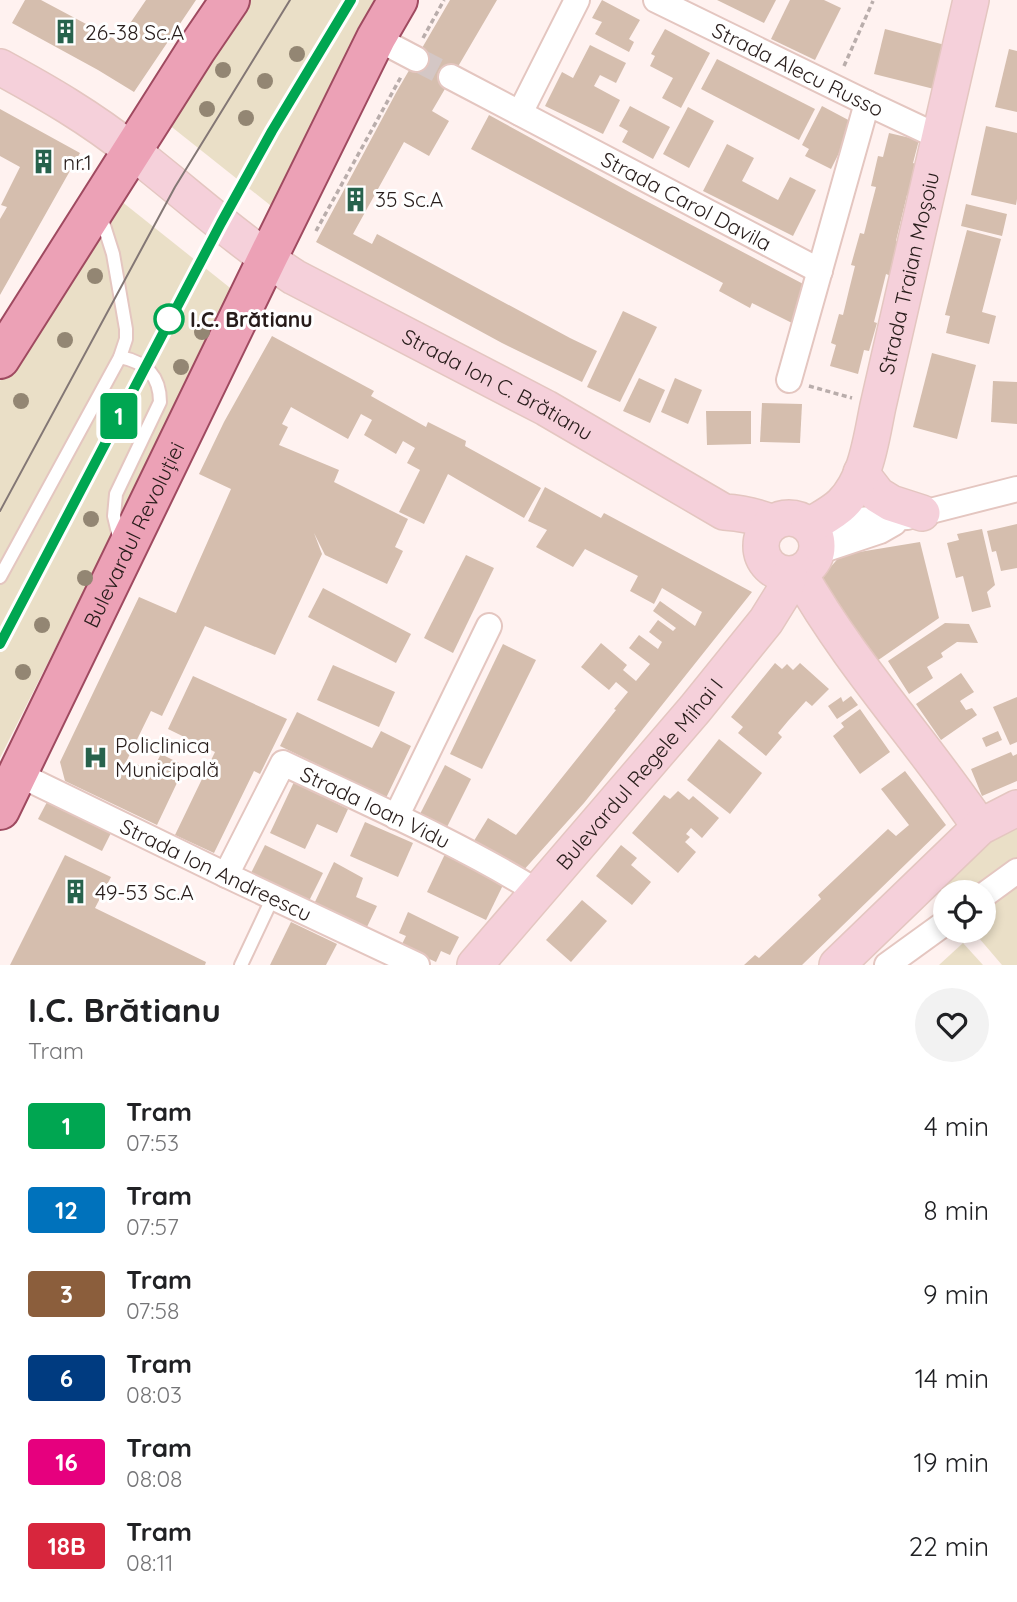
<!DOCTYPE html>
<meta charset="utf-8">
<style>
:root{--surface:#fff;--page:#f2f2f2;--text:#202124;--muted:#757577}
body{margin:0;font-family:Quicksand,sans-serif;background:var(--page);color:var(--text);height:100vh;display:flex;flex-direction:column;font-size:26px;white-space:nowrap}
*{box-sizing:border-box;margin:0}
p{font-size:23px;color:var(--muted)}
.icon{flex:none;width:38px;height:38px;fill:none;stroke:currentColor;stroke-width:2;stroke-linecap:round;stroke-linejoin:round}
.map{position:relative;height:965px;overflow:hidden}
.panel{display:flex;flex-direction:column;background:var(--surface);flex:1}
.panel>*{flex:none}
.badge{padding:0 14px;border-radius:5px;font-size:24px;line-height:46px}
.tools{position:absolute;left:933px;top:880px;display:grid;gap:14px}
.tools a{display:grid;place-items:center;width:63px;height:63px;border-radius:50%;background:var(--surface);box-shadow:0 4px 10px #0003;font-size:35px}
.map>.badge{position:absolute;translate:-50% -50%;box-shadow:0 0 0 4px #fff}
.round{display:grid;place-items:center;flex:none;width:74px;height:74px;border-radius:37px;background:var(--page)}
.headline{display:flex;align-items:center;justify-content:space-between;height:119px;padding:0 28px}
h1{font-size:33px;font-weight:800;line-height:52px}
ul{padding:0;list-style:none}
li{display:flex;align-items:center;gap:21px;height:84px;padding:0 28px}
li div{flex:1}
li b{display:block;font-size:26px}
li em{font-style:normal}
li .badge{min-width:77px;font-weight:700;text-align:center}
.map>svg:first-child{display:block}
</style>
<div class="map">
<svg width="1017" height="965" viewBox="0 0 1017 965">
<rect width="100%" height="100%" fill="#fff2f0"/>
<g fill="#eadfc7">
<polygon points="248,0 380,0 275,209 168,124"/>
<polygon points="116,197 234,291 0,758 0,381"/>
<polygon points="1017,820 1017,965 1002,965 973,931 984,931 984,892 945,892 945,898 937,888 967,856"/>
<polygon points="963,943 983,965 939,965"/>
</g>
<g fill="#d5beae">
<polygon points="25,0 41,0 118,41 146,0 196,0 134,92 98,70 12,23"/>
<polygon points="450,0 497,0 432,111 449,121 429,156 404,142 353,234 372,244 377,234 570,338 597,351 582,382 502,343 316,242 397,91"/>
<polygon points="602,0 640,20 629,39 634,42 629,52 595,34 602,22 592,18"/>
<polygon points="717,0 776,0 764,23"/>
<polygon points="790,0 824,0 841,8 815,60 771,39"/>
<polygon points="665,29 710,53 681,108 662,98 673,78 650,66 655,56 651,54"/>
<polygon points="885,29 945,45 934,89 874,74"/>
<polygon points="590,45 626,63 616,83 600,75 594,86 620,100 603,134 545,106 562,72 573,78"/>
<polygon points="1009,49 1017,51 1017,112 995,107"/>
<polygon points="717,59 815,109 799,140 701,89"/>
<polygon points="630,106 670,127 653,159 622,142 628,131 619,126"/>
<polygon points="822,106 854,123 831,169 805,156 809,149 802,145"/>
<polygon points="688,107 714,121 689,168 663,154"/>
<polygon points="0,109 80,153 0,295 0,219 7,207 1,205 20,167 0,156"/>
<polygon points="489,115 633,194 807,286 796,325 752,303 750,308 719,291 723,283 471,149"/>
<polygon points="986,126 1017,133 1017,199 1016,205 971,195"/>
<polygon points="889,133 919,140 913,163 918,165 910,196 907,195 896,241 899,242 891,276 886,274 874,322 877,323 869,351 864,350 858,374 830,366 836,345 831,343 839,314 843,315 849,290 855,266 851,265 860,233 864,234 870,210 876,187 871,186 878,156 883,157"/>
<polygon points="727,144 754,158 742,181 778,200 790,177 816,190 793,236 703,191"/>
<polygon points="966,204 1007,214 1002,236 961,226"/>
<polygon points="967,230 1001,239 982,312 996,316 989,344 946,333 950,316 945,315"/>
<polygon points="623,311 657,327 620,402 587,387"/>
<polygon points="272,336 374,391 371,396 426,427 428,422 466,441 465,446 541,488 524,518 448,474 424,524 399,512 420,470 407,463 415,448 403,441 396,454 364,435 372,420 361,414 348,439 291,407 282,424 288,427 279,445 339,470 334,482 408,519 395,547 403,551 387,584 325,555 314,533 322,554 275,655 205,626 162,716 151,711 127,760 152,771 161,754 185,766 157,825 65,781 60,762 139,597 176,613 231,489 199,474 224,422"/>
<polygon points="932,353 976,365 957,439 913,427"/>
<polygon points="639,378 665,390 650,423 623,411"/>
<polygon points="675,378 702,390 688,424 661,412"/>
<polygon points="993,381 1017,382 1017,424 991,422"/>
<polygon points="762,403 802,404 800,443 760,442"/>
<polygon points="706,411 751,411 751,444 707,445"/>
<polygon points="545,487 601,518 604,513 752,592 584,803 522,872 472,844 488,818 516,835 616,710 614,709 628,692 616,682 609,690 581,667 601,643 627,665 623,670 636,681 650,664 629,648 639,635 658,649 662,642 649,632 658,620 673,631 676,628 653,611 660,601 695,626 702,612 662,588 654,604 630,591 638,576 585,549 573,567 536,547 547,530 528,521"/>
<polygon points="1017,524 1017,568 1001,571 996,551 992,552 987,531"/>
<polygon points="982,529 995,585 987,592 991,607 972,612 963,576 956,578 947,543 959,540 957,534"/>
<polygon points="920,542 939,618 874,663 821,578 841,555"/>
<polygon points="466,555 494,568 453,653 424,638"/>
<polygon points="323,588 411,634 396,663 308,617"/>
<polygon points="945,623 969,624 978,643 957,642 941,653 943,657 927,667 933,678 909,694 888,661"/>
<polygon points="503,644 536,660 482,769 450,754"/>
<polygon points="775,663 782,669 787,664 793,670 800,663 829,689 812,706 806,701 788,721 778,733 782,737 766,756 738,733 743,727 731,717"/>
<polygon points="333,665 395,692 379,727 317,700"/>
<polygon points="961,673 974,692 960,701 966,710 972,708 977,715 941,740 916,704"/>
<polygon points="193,676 287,719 260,774 254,771 214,853 175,835 215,752 168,729"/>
<polygon points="851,696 858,705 837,719 828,706 841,697 843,702"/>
<polygon points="1017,697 1017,742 1010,745 993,707"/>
<polygon points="860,709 890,752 860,774 833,736 844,727 841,723"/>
<polygon points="297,712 372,748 381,731 411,746 386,798 280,746"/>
<polygon points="998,731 1002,740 986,747 982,738"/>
<polygon points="719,739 762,773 730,814 687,780"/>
<polygon points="1011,752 1013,756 1017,754 1017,781 982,796 971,769"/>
<polygon points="445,765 471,779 447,827 420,814"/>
<polygon points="905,771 946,825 802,965 744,965 755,955 759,958 821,899 818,895 888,829 896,836 909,825 881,789"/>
<polygon points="294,782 348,809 337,833 317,824 305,849 270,833"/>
<polygon points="678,791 689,800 693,796 719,818 702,838 691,828 686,834 690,837 685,842 696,852 678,873 632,833 664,795 670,799"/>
<polygon points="47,802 111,833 102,851 38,819"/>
<polygon points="365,822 413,843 398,877 350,856"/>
<polygon points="265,845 323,873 308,903 250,875"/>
<polygon points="621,845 637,858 631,865 651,882 632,905 596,876"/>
<polygon points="445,854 504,883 486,920 427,892"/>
<polygon points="65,855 111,877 95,908 206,962 205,965 10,965"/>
<polygon points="334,862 363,878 356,897 377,906 366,929 314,904"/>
<polygon points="582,900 607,921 571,962 546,940"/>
<polygon points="408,912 459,937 450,955 441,951 436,962 401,946 406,936 399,933"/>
<polygon points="291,922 337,944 326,965 270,965"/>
</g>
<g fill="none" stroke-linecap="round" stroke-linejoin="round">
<polyline stroke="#d4c7c5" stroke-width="24" stroke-dasharray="24 12" stroke-linecap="butt" points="416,59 451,77"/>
<defs>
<g id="lane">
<path d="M120,541l-6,-25 2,-22 44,-92c0,-27 -15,-40 -40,-45"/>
<polyline points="0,577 120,357 126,339 126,329 113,254 100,213"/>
<polyline points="241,965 273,897"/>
</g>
<g id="street">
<path id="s1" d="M656,0l211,103 72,34"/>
<polyline points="376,38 416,59"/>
<path id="s2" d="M451,77l369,194"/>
<polyline points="520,113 577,0"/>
<polyline points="789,380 867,103"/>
<polyline points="819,528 840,521 907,517 1017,489"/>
<polyline points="817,552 880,531 894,523"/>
<path id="s3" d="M18,774l208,101 191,90"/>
<polyline points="396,817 489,626"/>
<path id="s4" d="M226,875l57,-112c86,41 174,79 255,129"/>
<polyline points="984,895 1017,871"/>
<polyline points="887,965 945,923"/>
</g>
<g id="secondary">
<path id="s5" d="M0,67c46,25 91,51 132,84 54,42 104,88 162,126l252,131 178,104c18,1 32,4 49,11"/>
<polyline points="861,473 878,495 891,503 922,513"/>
<circle cx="789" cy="546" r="28"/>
<path id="s6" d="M809,526c11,-7 24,-13 33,-22 25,-25 29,-65 36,-98l93,-406"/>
<path d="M799,573c51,91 123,168 181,254"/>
<path id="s7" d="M475,965l220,-256 71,-88 18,-29 5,-17"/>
<polyline points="837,965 980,827 1017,808"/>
</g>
<g id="primary">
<polyline points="0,359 196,50 230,0"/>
<path id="s8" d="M0,810l267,-551 109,-221 22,-38"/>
</g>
</defs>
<use href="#lane" stroke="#e4c6c0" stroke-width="16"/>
<use href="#street" stroke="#e4c6c0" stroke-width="28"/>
<use href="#secondary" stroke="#e4c6c0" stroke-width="38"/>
<use href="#primary" stroke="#9f4a60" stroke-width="42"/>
<g stroke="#b9adab" stroke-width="3.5" stroke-dasharray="5 3.5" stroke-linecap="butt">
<polyline points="423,38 444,0"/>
<polyline points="844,66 873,1"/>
<polyline points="316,231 402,75"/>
<polyline points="809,386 852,398"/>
</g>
<use href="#lane" stroke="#fff" stroke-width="12"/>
<use href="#street" stroke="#fff" stroke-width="24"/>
<use href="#secondary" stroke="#f5d0da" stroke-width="35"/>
<use href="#primary" stroke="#eca1b6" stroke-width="38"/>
<g stroke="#837775" stroke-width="2">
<polyline points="0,511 175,187 290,0"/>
<polyline points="0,644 221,223 272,131 351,0"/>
</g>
</g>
<g fill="#938673">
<circle cx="297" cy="54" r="8"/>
<circle cx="223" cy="70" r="8"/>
<circle cx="265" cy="81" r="8"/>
<circle cx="207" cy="109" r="8"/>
<circle cx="246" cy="118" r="8"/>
<circle cx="95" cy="276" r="8"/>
<circle cx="202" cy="332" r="8"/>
<circle cx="65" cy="340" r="8"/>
<circle cx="181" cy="367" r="8"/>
<circle cx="21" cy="401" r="8"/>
<circle cx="91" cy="519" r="8"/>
<circle cx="85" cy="578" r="8"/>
<circle cx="42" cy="625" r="8"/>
<circle cx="23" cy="672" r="8"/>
</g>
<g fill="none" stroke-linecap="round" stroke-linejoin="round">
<defs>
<polyline id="line" points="0,644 221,223 272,131 351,0"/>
</defs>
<use href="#line" stroke="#fff" stroke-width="16"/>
<use href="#line" stroke="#00a651" stroke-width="10"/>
</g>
<defs>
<symbol id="building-bare" viewBox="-9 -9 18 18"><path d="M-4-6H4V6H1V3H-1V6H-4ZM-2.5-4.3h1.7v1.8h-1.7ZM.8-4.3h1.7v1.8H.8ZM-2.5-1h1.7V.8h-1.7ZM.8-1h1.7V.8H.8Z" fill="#27624c" stroke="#fff" stroke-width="2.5" paint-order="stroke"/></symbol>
<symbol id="hospital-bare" viewBox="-9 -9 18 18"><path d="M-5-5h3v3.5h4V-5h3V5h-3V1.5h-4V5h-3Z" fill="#27624c" stroke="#fff" stroke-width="2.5" paint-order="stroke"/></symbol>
</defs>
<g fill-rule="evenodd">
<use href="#building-bare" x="48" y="14" width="35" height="35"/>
<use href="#building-bare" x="26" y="144" width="35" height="35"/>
<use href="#building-bare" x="338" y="182" width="35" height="35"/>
<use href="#hospital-bare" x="78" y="740" width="35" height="35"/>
<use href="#building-bare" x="58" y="874" width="35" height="35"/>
</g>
<circle fill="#fff" stroke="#00a651" stroke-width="3.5" cx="169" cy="319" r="14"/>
<g text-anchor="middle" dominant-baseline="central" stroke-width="6" stroke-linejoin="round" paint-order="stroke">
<g font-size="21" fill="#271c1a" stroke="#fff" text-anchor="start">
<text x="85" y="32">26-38 Sc.A</text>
<text x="63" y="162">nr.1</text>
<text x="375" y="199">35 Sc.A</text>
<text x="115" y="745">Policlinica<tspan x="115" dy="24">Municipală</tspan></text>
<text x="95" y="892">49-53 Sc.A</text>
</g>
<g font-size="21" fill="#271c1a" stroke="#fff">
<text stroke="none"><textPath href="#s1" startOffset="158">Strada Alecu Russo</textPath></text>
<text stroke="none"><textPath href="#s2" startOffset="266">Strada Carol Davila</textPath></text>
<text stroke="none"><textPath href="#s6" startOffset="282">Strada Traian Moșoiu</textPath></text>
<text stroke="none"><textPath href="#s5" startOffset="592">Strada Ion C. Brătianu</textPath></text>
<text stroke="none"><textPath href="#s8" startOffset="306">Bulevardul Revoluției</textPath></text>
<text stroke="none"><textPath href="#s7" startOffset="252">Bulevardul Regele Mihai I</textPath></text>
<text stroke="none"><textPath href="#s4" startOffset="228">Strada Ioan Vidu</textPath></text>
<text stroke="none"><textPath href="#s3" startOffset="220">Strada Ion Andreescu</textPath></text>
</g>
<g font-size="21" font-weight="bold" fill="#271c1a" stroke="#fff" text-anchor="start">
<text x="190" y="319">I.C. Brătianu</text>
</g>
</g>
</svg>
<div class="tools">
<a><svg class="icon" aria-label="locate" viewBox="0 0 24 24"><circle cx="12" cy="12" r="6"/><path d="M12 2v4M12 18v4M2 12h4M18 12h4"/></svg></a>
</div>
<b class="badge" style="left:119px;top:416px;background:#00a651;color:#fff">1</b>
</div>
<section class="panel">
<div class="headline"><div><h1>I.C. Brătianu</h1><p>Tram</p></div><a class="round"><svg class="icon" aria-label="heart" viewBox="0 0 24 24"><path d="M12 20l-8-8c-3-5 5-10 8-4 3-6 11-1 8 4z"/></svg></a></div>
<ul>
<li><span class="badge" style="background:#00a651;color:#fff">1</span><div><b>Tram</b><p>07:53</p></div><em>4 min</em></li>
<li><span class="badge" style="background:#0072bc;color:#fff">12</span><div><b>Tram</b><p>07:57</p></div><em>8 min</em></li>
<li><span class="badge" style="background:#8b5e3c;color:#fff">3</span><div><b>Tram</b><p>07:58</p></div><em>9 min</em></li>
<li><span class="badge" style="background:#003b80;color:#fff">6</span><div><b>Tram</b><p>08:03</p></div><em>14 min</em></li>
<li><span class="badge" style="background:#e6007e;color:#fff">16</span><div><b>Tram</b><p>08:08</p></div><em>19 min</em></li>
<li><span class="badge" style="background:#d7263d;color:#fff">18B</span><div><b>Tram</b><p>08:11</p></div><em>22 min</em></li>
</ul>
</section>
